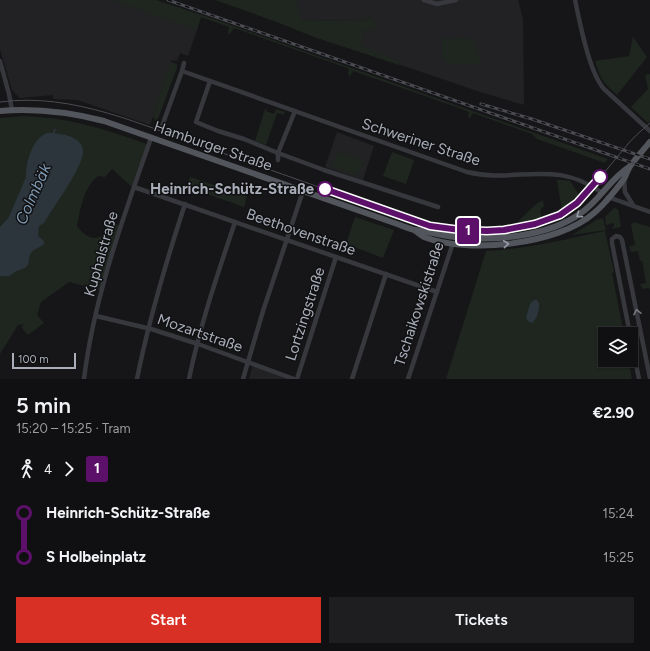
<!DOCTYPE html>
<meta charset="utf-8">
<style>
:root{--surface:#101012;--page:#1e1e20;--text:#f1f3f6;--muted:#9c9d9f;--line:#303032;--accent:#d93025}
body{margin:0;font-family:Figtree,sans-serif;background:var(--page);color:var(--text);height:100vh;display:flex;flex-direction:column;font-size:15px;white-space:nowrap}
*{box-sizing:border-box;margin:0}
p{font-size:13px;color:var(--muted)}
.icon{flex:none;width:22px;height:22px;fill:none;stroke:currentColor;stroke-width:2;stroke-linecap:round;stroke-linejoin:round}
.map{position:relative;height:379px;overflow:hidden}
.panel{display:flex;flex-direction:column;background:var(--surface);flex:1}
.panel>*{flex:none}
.badge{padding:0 8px;border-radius:3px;font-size:14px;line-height:26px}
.buttons{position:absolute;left:598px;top:327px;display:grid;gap:8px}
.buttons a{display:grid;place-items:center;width:40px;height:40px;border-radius:0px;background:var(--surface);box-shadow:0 1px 3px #0004,0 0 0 1px var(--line);font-size:20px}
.scale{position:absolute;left:12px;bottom:10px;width:64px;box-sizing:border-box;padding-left:4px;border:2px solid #a8adb8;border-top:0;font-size:11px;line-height:14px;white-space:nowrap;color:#a8adb8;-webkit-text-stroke:3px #111113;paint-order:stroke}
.map>.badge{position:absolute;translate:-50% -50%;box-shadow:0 0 0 2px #fff}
.legs{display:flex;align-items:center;gap:6px;height:44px;padding:0 16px;font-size:13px}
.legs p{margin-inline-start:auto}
.head{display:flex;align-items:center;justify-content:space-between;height:68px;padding:0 16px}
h1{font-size:22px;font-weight:600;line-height:30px}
.cta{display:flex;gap:8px;margin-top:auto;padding:8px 16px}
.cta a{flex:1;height:46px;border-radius:0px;background:var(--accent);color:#fff;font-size:16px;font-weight:600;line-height:46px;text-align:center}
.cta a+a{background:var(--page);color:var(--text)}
ul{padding:0 16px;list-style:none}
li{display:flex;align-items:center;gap:14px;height:44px;font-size:15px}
li i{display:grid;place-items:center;width:6px;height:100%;margin:0 5px;background:currentColor}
li i::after{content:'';width:10px;height:10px;margin:-5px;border:3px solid;border-radius:50%;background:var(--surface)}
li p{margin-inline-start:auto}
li:first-child i{background:linear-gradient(#0000 50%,currentColor 0)}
li:last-child i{background:linear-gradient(currentColor 50%,#0000 0)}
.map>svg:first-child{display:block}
</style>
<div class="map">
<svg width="650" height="379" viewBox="0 0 650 379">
<rect width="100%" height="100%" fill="#161618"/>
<g fill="#222225">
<polygon points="0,0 121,0 198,27 188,56 180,53 177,61 172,60 150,125 77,100 53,99 53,95 20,98 12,90 0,49"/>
<polygon points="262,0 518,0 523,19 524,105 480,92 357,50 365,30 373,17 361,21 302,20"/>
<polygon points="337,132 374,146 363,180 325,167"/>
<polygon points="253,364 294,379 249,379"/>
</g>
<g fill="#1e261f">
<polygon points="113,0 156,0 208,17 608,159 605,163 537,139 532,134 473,113 470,118 468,118 469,112 462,109 353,71 350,76 348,75 349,70 347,68 234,28 230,34 228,33 229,27 201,17 197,30"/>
<polygon points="215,0 296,0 302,20 361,21 373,17 376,27 365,30 360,45 400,62 399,65 314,37 274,21"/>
<path d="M633,37l14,20 -30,38c-15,-14 -16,-15 -22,-34l34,-5z"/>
<path d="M442,38h6l1,1 18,-1 6,2c1,7 7,13 7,23l-30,2 -8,-7z"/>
<polygon points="171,62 177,64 177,68 158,119 155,121 153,116"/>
<polygon points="650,74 650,121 648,123 631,107 648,89 645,75"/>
<polygon points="265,109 267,109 266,111 274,114 276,109 285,112 284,115 277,113 266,145 255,141"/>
<path d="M25,116c46,2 79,13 122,28l-15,43 -20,-18 -7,8 -7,-1c-15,13 -17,31 -21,50 13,17 25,16 35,-3l7,2 -19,65 -31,-8 -28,20 -4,13 7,8 -16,12 -7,-8 3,-3 -6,1 -18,29v-236z"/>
<polygon points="340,152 363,160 359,172 356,176 331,166 332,162"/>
<polygon points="392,152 414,160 406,184 383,176"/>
<polygon points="190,177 247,196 244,207 187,187"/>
<path d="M557,180h6l7,1 9,14c-2,7 -10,12 -17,16z"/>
<path d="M543,200l1,6 -4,4 2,9 -3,2 -18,4 -2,-5c8,-6 15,-16 24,-20z"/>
<polygon points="614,208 618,209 621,227 613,229 612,227 614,227 614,223 606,225 605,217"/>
<polygon points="355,217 394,230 383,258 346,244"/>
<polygon points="603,218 606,230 572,235 596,220"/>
<polygon points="634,222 650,227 650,291 649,288 643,289 640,284 646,283 642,260 640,261 638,251 631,252 629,246 635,245 631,225"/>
<path d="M605,231l9,41 -2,1 12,61h-19v26h23l4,19h-186l40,-128c41,-2 80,-12 119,-20z"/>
</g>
<g fill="#2c353c">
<path d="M47,133c11,0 34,2 36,17 2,15 -30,57 -39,73l-5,3 -1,10 6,5v3c-4,4 -12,5 -14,11 -2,4 0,9 -4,12 -6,4 -11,3 -16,9h-10v-49l9,-10 17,-40c0,-15 6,-38 21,-44z"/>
<path d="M534,300h3l2,3c1,6 -2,16 -7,20l-4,-2 -2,-3 4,-14z"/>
</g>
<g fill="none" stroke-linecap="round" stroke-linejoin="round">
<polyline stroke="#2c353c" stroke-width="1.5" points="54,135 54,130 56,130"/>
<g stroke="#37383d" stroke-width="4.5">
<polyline points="424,0 437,4 456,0"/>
<path d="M575,0c5,23 14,72 29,89l46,42"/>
<polyline points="0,61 9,94 12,110"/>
<path d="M182,71l285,101c50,12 88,-14 135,21"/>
<polyline points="210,81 196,122 218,131 244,139 278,153 324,170 438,207"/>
<polyline points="162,126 182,71 184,63"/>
<polyline points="278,160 278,153 295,111"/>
<polyline points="624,179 625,192 633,205"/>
<polyline points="134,187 437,292"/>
<polyline points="608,197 650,212"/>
<polyline points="96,316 151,329 198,344 294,379"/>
<polyline points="630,334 612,243 612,239 616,236 620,237 622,240 650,378"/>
<polyline points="631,340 639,379"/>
<path d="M84,379c10,-83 40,-163 67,-241"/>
<path d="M137,379c12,-60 29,-117 48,-175"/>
<path d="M189,379c11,-54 29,-106 46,-157"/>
<polyline points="243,379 263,311 303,191"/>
<polyline points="297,379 336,257"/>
<polyline points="352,379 386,274"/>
<polyline points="408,379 453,243"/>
</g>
<g stroke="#53555c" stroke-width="6">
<path d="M0,111c35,-3 69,1 104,10l296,104c4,2 9,3 14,5 3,2 7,5 10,7 44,17 134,8 170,-24 11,-9 21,-22 30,-34 2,-4 4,-10 7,-14 6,-8 13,-16 19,-23"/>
<path d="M415,230c14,2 26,5 40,7 39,4 93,0 126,-24 19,-13 29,-34 48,-46"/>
</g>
<path stroke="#4a4c52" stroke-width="1" d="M0,102c74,-10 143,24 211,47 69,24 138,49 207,73 42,12 117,16 153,-14 20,-16 36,-40 53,-59 7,-10 17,-18 26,-26"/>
<defs>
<g id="rail">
<polyline points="168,0 650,169"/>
<polyline points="481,104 532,119 650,159"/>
</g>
</defs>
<use href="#rail" stroke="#4a4c52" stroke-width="3"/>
<use href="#rail" stroke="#111113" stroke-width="1.5" stroke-dasharray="4.5" stroke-linecap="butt"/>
</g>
<defs><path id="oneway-chevron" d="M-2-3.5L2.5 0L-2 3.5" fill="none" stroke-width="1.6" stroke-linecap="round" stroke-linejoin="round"/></defs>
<g stroke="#979ba6">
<use href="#oneway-chevron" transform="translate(579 215) rotate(146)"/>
<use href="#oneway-chevron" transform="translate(506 244) rotate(-6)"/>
</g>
<use stroke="#757881" href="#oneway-chevron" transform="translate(637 312) rotate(-102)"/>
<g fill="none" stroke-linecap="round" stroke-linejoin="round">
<defs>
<polyline id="line-1" points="325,189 430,226 460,230 487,231 504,230 535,224 560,215 577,203 600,177"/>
</defs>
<use href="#line-1" stroke="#fff" stroke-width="9"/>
<use href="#line-1" stroke="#5d106a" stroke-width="6"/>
</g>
<g fill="#fff" stroke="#5d106a" stroke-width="2">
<circle cx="600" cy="177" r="7"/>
<circle cx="325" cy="189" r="7"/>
</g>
<g text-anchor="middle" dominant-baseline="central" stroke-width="3" stroke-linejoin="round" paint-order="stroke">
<g font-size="15" fill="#a8adb8" stroke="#111113">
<text transform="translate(421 142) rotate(18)">Schweriner Straße</text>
<text transform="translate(213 146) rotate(19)">Hamburger Straße</text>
<text transform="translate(301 232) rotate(19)">Beethovenstraße</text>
<text transform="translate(101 254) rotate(-74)">Kuphalstraße</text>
<text transform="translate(419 304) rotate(-72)">Tschaikowskistraße</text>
<text transform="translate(305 314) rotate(-72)">Lortzingstraße</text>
<text transform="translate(200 333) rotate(19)">Mozartstraße</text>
</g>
<g font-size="15" font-weight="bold" fill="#a8adb8" stroke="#111113" text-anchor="end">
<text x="314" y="189">Heinrich-Schütz-Straße</text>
</g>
<g font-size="16" font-style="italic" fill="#7f9bb3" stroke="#111113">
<text transform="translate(33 194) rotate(-66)">Colmbäk</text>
</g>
</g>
</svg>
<div class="buttons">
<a><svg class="icon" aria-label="layers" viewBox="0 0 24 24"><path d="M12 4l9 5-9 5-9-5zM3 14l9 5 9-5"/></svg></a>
</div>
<div class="scale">100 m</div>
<b class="badge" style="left:468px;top:231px;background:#5d106a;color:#fff">1</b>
</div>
<section class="panel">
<div class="head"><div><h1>5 min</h1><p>15:20 – 15:25 · Tram</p></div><b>€2.90</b></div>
<div class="legs"><svg class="icon" aria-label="walk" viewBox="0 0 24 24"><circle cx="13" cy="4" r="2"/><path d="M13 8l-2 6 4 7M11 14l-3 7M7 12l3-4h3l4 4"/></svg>4<svg class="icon" aria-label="forward" viewBox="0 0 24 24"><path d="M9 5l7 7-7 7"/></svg><b class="badge" style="background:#5d106a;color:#fff">1</b></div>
<ul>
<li><i style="color:#5d106a"></i><b>Heinrich-Schütz-Straße</b><p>15:24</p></li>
<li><i style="color:#5d106a"></i><b>S Holbeinplatz</b><p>15:25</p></li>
</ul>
<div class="cta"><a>Start</a><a>Tickets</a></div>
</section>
